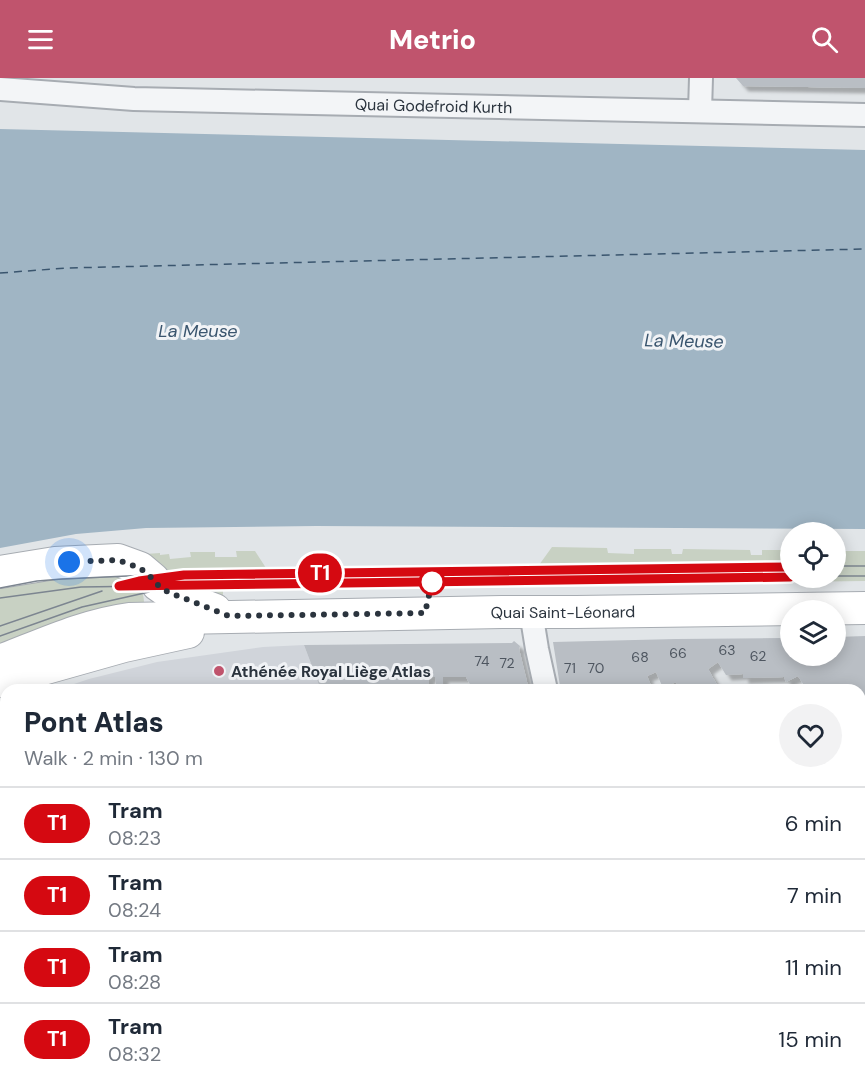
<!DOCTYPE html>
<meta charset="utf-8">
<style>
:root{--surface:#fff;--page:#f2f2f3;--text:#1f2937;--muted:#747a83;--line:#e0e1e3;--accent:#c0546d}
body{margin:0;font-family:"DM Sans",sans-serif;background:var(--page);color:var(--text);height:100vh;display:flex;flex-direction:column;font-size:22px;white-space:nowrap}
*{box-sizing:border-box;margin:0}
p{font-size:20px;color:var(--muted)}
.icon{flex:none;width:33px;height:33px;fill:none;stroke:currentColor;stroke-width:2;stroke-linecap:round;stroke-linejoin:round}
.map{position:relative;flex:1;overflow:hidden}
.details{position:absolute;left:0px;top:606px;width:866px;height:402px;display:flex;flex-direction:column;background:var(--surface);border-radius:18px 18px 0 0;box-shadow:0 3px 15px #0003}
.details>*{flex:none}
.badge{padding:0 12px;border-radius:20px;font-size:21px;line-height:39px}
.fabs{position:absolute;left:780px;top:444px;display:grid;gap:12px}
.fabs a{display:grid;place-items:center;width:66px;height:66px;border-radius:50%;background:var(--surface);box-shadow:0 3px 15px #0003;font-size:30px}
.you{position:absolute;width:30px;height:30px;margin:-15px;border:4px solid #fff;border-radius:50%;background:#1a73e8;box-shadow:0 0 0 9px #1a73e833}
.map>.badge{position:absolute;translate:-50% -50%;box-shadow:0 0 0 3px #fff}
.round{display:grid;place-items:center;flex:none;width:63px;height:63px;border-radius:32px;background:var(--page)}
.summary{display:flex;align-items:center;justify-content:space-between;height:102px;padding:0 24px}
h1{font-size:28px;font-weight:800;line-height:45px}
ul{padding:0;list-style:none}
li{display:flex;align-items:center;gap:18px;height:72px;padding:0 24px;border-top:2px solid var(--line)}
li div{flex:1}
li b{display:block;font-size:22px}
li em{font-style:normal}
li .badge{min-width:66px;font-weight:700;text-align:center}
header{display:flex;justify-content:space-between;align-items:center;height:78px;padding:0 24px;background:var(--accent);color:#fff;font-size:27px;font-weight:800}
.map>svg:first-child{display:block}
</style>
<header><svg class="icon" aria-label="menu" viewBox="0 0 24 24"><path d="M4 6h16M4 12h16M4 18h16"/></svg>Metrio<svg class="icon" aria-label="search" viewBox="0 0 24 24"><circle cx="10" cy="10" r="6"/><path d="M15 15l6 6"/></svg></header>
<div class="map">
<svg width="865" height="1008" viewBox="0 0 865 1008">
<defs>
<filter id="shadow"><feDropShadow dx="5.5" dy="5.5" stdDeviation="1.5" flood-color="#0004"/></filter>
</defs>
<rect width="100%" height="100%" fill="#e1e5e8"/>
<g fill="#d0d4da">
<polygon points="304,567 321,612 56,612 89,601 157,584 263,569"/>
<polygon points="6,628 6,1002 477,1002 479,1008 0,1008 0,630"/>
</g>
<g fill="#c8d1c3">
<polygon points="552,469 607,470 608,475 634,476 634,471 671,471 672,476 682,476 683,471 750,472 751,477 762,477 762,472 790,472 790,500 836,500 836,473 865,473 865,503 539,507 539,487"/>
<polygon points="236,473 255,473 266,490 267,511 223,512 223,523 190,515 145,476 160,475 160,477 169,476 170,481 191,479 190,474 215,474 215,479 237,479"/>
<polygon points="481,488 520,488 520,508 482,508"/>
<path d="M117,492c13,9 28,15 27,34l-144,50v-72z"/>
<polygon points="6,682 6,724 0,726 0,684"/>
<polygon points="6,726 6,863 0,865 0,728"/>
</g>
<polygon fill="#a0b5c4" points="0,51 865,72 865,451 316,448 146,450 76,456 0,470"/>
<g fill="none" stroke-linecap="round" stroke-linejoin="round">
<polyline stroke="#3a556e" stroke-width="1.5" stroke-dasharray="8 6" stroke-linecap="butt" points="0,195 67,190 865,171"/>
</g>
<g fill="#b9bec4" filter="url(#shadow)">
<polygon points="736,0 865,0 865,10 743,8"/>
<polygon points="865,558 865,618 860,621 860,612 807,612 798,598 786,604 784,599 743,600 743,596 726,597 718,584 708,591 720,612 679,612 676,604 663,610 656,594 647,598 653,612 581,612 579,607 560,608 553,564 676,561 790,560 790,578 836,578 836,559"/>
<polygon points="514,563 520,568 519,571 529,612 473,612 466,599 443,599 443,606 436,606 435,599 429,599 429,612 321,612 304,567 512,565"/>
<polygon points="865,657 865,711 860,701 860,658"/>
<polygon points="860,737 865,748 865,819 860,821"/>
<polygon points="865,852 865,886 860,888 860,854"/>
<polygon points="158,1002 214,1002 215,1008 160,1008"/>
<polygon points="345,1002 402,1002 404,1008 347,1008"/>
<polygon points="591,1002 618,1002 620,1008 592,1008"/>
<polygon points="651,1002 667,1002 668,1008 653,1008"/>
</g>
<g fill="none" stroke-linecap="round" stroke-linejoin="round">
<defs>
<g id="street">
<path id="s1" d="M0,11l134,10 731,16"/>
<polyline points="700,33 701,0"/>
<polyline points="531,534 537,571 546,612"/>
<polyline points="860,838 865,836"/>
<polyline points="636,1002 637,1008"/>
</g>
<g id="secondary">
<polyline points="0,494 55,485 118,482 140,490 153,501 158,507 168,514 215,532"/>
<path id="s2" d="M0,583c42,-16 84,-36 129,-42l373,-7h74l289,-4"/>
<polyline points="0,603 124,568 188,554"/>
</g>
</defs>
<use href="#street" stroke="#a7acb2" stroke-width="26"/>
<use href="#secondary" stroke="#a7acb2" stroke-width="34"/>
<use href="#street" stroke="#f3f5f7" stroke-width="22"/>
<use href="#secondary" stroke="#fff" stroke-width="32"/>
<g stroke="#7c8590" stroke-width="1.5">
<polyline points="836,488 865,488"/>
<polyline points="836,498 865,498"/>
<polyline points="0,510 37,503 62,501 149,497 790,489"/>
<polyline points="0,520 81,509 790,499"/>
<polyline points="0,548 102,513"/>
<polyline points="0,558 82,529 149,514"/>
</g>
</g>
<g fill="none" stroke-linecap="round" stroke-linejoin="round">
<defs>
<polyline id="line" points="790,489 184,497 139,503 119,508 790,499"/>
</defs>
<use href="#line" stroke="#fff" stroke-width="14"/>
<use href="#line" stroke="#d50911" stroke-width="9"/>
<polyline stroke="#2b343e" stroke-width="6" stroke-dasharray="0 10.8" points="69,484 118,482 140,490 153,501 158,507 168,514 229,538 425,535 432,504"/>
</g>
<circle fill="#fff" stroke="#d50911" stroke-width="3" cx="432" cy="504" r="12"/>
<circle fill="#c0546d" stroke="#f1f3f6" stroke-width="2" cx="219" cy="593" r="6"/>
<g text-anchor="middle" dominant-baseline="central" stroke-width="6" stroke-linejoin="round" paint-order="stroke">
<g font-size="14" fill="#4e5660">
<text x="727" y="572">63</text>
<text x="678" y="575">66</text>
<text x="758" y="578">62</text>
<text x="640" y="579">68</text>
<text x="482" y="583">74</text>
<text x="507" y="585">72</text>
<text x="570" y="590">71</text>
<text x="596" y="590">70</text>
</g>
<g font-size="16" fill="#2b343e" stroke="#f1f3f6">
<text stroke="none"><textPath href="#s1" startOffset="434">Quai Godefroid Kurth</textPath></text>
<text stroke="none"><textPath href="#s2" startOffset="570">Quai Saint-Léonard</textPath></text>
</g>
<g font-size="16" font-weight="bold" fill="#2b343e" stroke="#f1f3f6" text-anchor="start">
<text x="231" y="593">Athénée Royal Liège Atlas</text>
</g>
<g font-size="18" font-style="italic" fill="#3a556e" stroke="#f1f3f6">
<text x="198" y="253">La Meuse</text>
<text transform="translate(684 263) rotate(1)">La Meuse</text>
</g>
</g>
</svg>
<div class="fabs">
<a><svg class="icon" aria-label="locate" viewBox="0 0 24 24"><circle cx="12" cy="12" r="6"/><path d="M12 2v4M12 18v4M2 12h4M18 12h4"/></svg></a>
<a><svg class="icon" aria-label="layers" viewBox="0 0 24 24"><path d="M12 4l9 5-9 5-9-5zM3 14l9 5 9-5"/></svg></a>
</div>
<div class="you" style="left:69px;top:484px"></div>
<b class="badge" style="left:320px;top:495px;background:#d50911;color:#fff">T1</b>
<section class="details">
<div class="summary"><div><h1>Pont Atlas</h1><p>Walk · 2 min · 130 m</p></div><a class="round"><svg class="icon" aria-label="heart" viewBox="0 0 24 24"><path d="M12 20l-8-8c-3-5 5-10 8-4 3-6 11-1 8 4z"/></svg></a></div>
<ul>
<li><span class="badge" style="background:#d50911;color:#fff">T1</span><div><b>Tram</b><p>08:23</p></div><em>6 min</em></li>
<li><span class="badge" style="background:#d50911;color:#fff">T1</span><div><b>Tram</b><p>08:24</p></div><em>7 min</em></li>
<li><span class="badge" style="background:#d50911;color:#fff">T1</span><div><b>Tram</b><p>08:28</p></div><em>11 min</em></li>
<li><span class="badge" style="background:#d50911;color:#fff">T1</span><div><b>Tram</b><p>08:32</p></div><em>15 min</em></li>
</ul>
</section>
</div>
